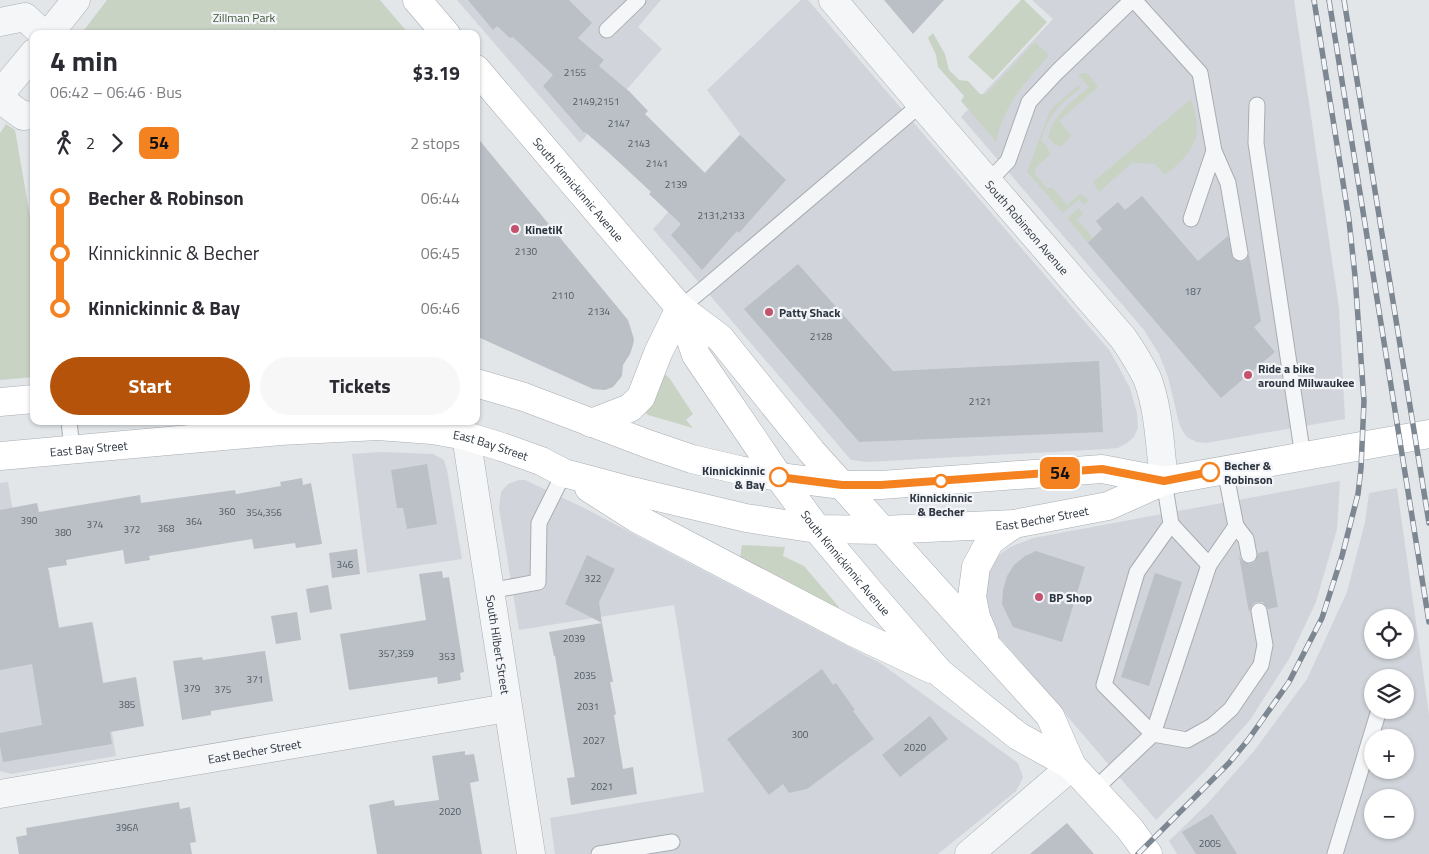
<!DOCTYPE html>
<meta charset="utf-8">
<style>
:root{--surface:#fff;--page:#f7f7f7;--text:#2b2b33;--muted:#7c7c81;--accent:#b45309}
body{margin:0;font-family:"Titillium Web",sans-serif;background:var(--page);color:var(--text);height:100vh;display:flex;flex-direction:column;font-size:19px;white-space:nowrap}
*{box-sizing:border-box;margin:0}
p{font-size:16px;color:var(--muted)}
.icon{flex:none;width:28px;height:28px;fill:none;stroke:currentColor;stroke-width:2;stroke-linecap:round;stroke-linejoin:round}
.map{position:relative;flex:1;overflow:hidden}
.drawer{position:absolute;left:30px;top:30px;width:450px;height:395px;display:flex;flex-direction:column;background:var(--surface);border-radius:10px;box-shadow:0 1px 4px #0004}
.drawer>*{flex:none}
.badge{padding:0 10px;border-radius:8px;font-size:18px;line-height:32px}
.fabs{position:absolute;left:1364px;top:609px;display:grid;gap:10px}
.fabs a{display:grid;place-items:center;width:50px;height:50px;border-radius:50%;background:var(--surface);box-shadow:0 1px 4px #0004;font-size:25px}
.map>.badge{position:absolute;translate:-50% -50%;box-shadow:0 0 0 2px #fff}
.legs{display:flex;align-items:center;gap:8px;height:55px;padding:0 20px;font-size:16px}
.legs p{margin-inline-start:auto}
.headline{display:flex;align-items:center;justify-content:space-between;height:85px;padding:0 20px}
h1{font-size:28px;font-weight:700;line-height:38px}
.action{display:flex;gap:10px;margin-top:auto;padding:10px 20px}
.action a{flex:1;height:58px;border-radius:30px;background:var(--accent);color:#fff;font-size:20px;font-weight:700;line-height:58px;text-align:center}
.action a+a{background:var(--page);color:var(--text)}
ul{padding:0 20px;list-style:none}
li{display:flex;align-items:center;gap:18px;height:55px;font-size:19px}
li i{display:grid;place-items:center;width:8px;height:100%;margin:0 6px;background:currentColor}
li i::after{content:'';width:12px;height:12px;margin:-6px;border:4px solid;border-radius:50%;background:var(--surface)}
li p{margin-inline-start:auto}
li:first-child i{background:linear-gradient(#0000 50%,currentColor 0)}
li:last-child i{background:linear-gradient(currentColor 50%,#0000 0)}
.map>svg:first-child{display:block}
</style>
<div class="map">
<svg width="1429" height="854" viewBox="0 0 1429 854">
<rect width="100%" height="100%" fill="#e2e6e9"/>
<g fill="#d1d5db" fill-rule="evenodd">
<polygon points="457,0 661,0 638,27 662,49 580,143"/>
<polygon points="801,0 808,0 1110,351 1130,388 1137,413 1138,428 1134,437 1127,443 1118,448 1106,449 867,462 851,460 653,229 740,134 707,90"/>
<polygon points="1032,0 1294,0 1339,308 1345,419 1206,443 1197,442 1188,438 1183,432 1179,423 1168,377 1159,354 1144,330 961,117 1053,19"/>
<polygon points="382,452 433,454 444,460 447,470 462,559 367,573 352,454"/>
<polygon points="519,480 525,480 584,508 880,663 1018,763 1023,777 1020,784 1016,791 938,854 555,854 550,818 704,792 674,605 519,630 499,508 501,492 508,484"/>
<polygon points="1340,481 1337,529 1316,602 1289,659 1250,720 1204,772 1156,820 996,633 984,599 988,574 993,564 999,555 1010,547 1033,538"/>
<polygon points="8,482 22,565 27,572 49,569 59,627 93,622 116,756 11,774 0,771 0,483"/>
<path d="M1397,488l32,226v140h-252l-8,-13 38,-37 47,-53 53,-72 40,-87 18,-70 4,-29zM1372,618h33v32h-33zM1372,678h33v32h-33zM1372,738h33v32h-33zM1372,798h33v32h-33z"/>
</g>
<g fill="#c9d3c4">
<polygon points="107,0 380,0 409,34 81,34"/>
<polygon points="1021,0 1024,0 1047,22 993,80 968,57"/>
<path d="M933,33l12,21 4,16 10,10 9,1 12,13h6l49,-52 13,12 -1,4c-25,28 -42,46 -51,84l-35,-41 3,-5 -26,-29 -2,-12 -8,-17z"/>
<path d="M1082,73h5l10,12v3l-38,33 11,13v4l-10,9 -7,-4 -5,-6c8,-26 22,-33 41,-50l-11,-12z"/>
<path d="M1078,86l2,2c-22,19 -30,24 -39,52l7,8 2,7 -15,13v6l12,14h6l14,17 13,-11 9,6 -5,5 -5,-6 -16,14 -36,-41 22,-59 6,-8z"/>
<path d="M1191,99c14,37 3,53 -26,76l-10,-11 -23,-1 -33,29 -6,-10z"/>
<polygon points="6,124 15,130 34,239 34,377 0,380 0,133"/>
<polygon points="1079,208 1083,214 1077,219 1093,238 1088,243 1067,218"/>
<polygon points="664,373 670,379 693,414 686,420 693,428 648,415 644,411"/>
<polygon points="742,545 785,547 783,556 804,566 839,607 835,613 740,558"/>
</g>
<g fill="#bac0c6">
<polygon points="468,0 569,0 592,23 578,38 604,60 599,66 630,92 648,111 645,114 705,173 740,135 786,180 739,233 737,231 702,270 671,235 681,224 649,194 651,192 608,152 585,132 584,133 543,86 553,75 513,37 510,38 497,26 493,30"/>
<polygon points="884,0 944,0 913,34"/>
<polygon points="476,136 628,320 634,339 633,345 630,354 623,365 622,376 613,387 605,390 593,389 476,336"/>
<polygon points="1142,196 1198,261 1228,236 1233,259 1242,262 1246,260 1249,254 1261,321 1254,327 1275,352 1221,398 1088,243 1102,229 1096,221 1118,202 1125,210"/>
<polygon points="798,264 893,371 1099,361 1103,432 859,442 744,309"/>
<polygon points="427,464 437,524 407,529 403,508 397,508 391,470"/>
<polygon points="302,478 303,485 311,483 322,544 296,548 295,543 254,549 252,539 149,556 150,560 125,564 123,550 66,560 67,565 48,568 59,628 92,622 103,683 136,677 144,726 110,732 112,744 3,762 0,747 0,733 42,725 32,664 0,670 0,510 37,503 39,512 140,495 141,503 235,490 236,494 281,486 280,482"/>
<polygon points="357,549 360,574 332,578 329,553"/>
<polygon points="1036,551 1085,567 1062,642 1013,627 1002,604 1003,590 1007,576 1014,565 1025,556"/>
<polygon points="1268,551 1278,607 1268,609 1263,602 1257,602 1253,604 1249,612 1239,556 1242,561 1250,564 1255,562 1258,553"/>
<polygon points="587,555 615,569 599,602 602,623 565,604"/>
<polygon points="442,571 443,578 449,577 464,672 460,673 461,680 438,684 437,677 349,690 340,634 426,620 419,574"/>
<polygon points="1155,573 1182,582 1149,686 1121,677"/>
<polygon points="328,585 332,609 310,613 306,589"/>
<polygon points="297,612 301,640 276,644 271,616"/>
<polygon points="602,623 613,682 610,682 616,714 614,715 623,769 633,767 637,794 571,805 567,778 575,777 555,656 554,656 549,632"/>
<polygon points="265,651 273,701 211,711 211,715 182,720 173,661 202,657 203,660"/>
<polygon points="822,669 833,685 836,683 855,710 853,711 874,739 807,789 789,793 783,784 769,795 727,739"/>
<polygon points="930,716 948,739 900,777 882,755"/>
<polygon points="465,751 465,755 474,754 479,781 470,783 482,854 377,854 369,805 394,800 395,806 439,800 432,756"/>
<polygon points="179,802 180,809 190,807 196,842 190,843 192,854 19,854 16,837 27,835 26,828"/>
<polygon points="1212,814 1237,854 1196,854 1182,832"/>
<polygon points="1067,823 1094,854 1030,854"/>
</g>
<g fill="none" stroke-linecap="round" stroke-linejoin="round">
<defs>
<g id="lane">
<polyline points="1134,0 1200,73 1214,151 1228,183 1240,253"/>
<polyline points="607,30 638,0"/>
<polyline points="1257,105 1256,143 1303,457"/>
<polyline points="988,182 1008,161 1029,102 1057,72 1132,0"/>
<polyline points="1191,219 1214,151"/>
<polyline points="680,308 707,286 921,104"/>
<polyline points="69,421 72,450"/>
<polyline points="1225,470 1236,526 1209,565 1153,734 1187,740 1212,726 1231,709 1261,665 1265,645 1259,611"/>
<polyline points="1171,524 1209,565"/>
<polyline points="1236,526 1246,539 1249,555"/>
<polyline points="489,591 538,582 539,523 564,473"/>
<polyline points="1094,790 1153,734 1104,685 1137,572 1171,524 1164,481"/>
<polyline points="599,854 672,842"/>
<polyline points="1335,854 1379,710"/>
</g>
<g id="street">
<path id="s1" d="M833,0l88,104 202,234c9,13 17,26 24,40 12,30 13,71 17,103"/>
<polyline points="0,22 25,17 43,34"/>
<polyline points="49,34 76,0"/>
<polyline points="0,94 34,53"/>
<polyline points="0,99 23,116 34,115"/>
<path id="s2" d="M466,436l65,418"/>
<path id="s3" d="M0,794l507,-86"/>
<polyline points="969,854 1072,766"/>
</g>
<g id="secondary">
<polyline points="417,0 446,34"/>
<path id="s4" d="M476,69l204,239 40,30 92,114 238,264 22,50"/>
<path id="s5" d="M680,308l16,47 83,122 38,52 58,69 65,75 78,63 54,30 58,63 18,25"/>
<polyline points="476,383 524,397 648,444 692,459 739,470 779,477 842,485 881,485 1102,469 1164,481"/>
<polyline points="0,402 34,399"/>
<polyline points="591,423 630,408 641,397 658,353 680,308"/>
<path id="s6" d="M0,456l280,-25 98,-5 54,4 34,6 36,11 39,14 23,12 60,16 122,29 71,11 66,1 131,-6 94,-18 56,-25 265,-47"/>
<polyline points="589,488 636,518 855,633 931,669"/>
<polyline points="984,636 976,617 972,597 976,567 990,541 1014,524"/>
</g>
</defs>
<use href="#lane" stroke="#a8adb3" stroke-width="17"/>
<use href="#street" stroke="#a8adb3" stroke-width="29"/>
<use href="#secondary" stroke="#a8adb3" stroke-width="29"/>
<use href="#lane" stroke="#f5f6f8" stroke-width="15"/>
<use href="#street" stroke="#f5f6f8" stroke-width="28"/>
<use href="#secondary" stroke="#fff" stroke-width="28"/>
<defs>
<g id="rail">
<polyline points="1329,0 1429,622"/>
<polyline points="1344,0 1429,523"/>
<polyline points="1138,854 1229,763 1248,740 1289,682 1322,618 1342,556 1358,494 1361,468 1364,401 1355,276 1349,220 1314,0"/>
</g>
</defs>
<use href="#rail" stroke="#7d8792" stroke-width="5.5"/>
<use href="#rail" stroke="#f2f4f7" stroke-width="4" stroke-dasharray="11" stroke-linecap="butt"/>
</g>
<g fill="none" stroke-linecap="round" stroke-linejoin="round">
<defs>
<polyline id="line-1" points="779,477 842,485 881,485 1102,469 1164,481 1210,472"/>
</defs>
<use href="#line-1" stroke="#fff" stroke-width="11"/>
<use href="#line-1" stroke="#f58220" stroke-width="8"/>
</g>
<g fill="#c4526f" stroke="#f2f4f7" stroke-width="2">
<circle cx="515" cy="229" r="5"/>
<circle cx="769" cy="312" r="5"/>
<circle cx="1248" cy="375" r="5"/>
<circle cx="1039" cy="597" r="5"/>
</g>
<g fill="#fff" stroke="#f58220" stroke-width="2.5">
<circle cx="1210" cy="472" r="9"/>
<circle cx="779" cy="477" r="9"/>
<circle cx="941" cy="481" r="6"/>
</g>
<g text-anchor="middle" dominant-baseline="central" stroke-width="4.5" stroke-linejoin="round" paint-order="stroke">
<g font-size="10" fill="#505862">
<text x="575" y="72">2155</text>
<text x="596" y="101">2149,2151</text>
<text x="619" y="123">2147</text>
<text x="639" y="143">2143</text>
<text x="657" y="163">2141</text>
<text x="676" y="184">2139</text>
<text x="721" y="215">2131,2133</text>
<text x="526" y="251">2130</text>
<text x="1193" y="291">187</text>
<text x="563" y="295">2110</text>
<text x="599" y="311">2134</text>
<text x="821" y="336">2128</text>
<text x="980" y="401">2121</text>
<text x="227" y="511">360</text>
<text x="264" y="512">354,356</text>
<text x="29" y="520">390</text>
<text x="194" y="521">364</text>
<text x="95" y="524">374</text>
<text x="166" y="528">368</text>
<text x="132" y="529">372</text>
<text x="63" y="532">380</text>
<text x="345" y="564">346</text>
<text x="593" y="578">322</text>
<text x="574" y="638">2039</text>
<text x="396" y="653">357,359</text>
<text x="447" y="656">353</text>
<text x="585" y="675">2035</text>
<text x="255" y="679">371</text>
<text x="192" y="688">379</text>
<text x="223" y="689">375</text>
<text x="127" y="704">385</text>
<text x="588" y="706">2031</text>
<text x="800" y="734">300</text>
<text x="594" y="740">2027</text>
<text x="915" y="747">2020</text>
<text x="602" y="786">2021</text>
<text x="450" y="811">2020</text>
<text x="127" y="827">396A</text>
<text x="1210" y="843">2005</text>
</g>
<g font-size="12" fill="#445b3a" stroke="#f2f4f7">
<text x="244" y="17">Zillman Park</text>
</g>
<g font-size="12" fill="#2c3540" stroke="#f2f4f7">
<text stroke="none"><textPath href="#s4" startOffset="158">South Kinnickinnic Avenue</textPath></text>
<text stroke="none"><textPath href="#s1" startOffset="299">South Robinson Avenue</textPath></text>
<text stroke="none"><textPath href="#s6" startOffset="494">East Bay Street</textPath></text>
<text stroke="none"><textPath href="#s6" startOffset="89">East Bay Street</textPath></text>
<text stroke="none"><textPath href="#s6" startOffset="1058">East Becher Street</textPath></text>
<text stroke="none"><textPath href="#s5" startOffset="306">South Kinnickinnic Avenue</textPath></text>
<text stroke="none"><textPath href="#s2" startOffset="211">South Hilbert Street</textPath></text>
<text stroke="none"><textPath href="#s3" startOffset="258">East Becher Street</textPath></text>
</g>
<g font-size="12" font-weight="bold" fill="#2c3540" stroke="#f2f4f7" text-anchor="start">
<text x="525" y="229">KinetiK</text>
<text x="779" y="312">Patty Shack</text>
<text x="1258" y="368">Ride a bike<tspan x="1258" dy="14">around Milwaukee</tspan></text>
<text x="1049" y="597">BP Shop</text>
</g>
<g font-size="12" font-weight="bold" fill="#2c3540" stroke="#f2f4f7" text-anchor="start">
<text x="1224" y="465">Becher &amp;<tspan x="1224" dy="14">Robinson</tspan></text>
<text x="765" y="470" text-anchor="end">Kinnickinnic<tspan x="765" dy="14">&amp; Bay</tspan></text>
<text x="941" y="497" text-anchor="middle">Kinnickinnic<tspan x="941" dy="14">&amp; Becher</tspan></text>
</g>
</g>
</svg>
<div class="fabs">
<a><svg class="icon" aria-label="locate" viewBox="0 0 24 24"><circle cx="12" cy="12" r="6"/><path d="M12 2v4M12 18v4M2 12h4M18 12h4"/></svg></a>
<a><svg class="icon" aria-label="layers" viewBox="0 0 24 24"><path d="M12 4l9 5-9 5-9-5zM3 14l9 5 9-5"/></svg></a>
<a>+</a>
<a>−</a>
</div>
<b class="badge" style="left:1060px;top:473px;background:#f58220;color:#111">54</b>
<section class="drawer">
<div class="headline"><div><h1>4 min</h1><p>06:42 – 06:46 · Bus</p></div><b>$3.19</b></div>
<div class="legs"><svg class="icon" aria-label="walk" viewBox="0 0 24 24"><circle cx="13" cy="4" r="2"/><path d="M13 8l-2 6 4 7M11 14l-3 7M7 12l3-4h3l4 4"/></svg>2<svg class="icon" aria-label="forward" viewBox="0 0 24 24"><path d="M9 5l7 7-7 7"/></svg><b class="badge" style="background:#f58220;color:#111">54</b><p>2 stops</p></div>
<ul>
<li><i style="color:#f58220"></i><b>Becher &amp; Robinson</b><p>06:44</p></li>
<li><i style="color:#f58220"></i><span>Kinnickinnic &amp; Becher</span><p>06:45</p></li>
<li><i style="color:#f58220"></i><b>Kinnickinnic &amp; Bay</b><p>06:46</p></li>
</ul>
<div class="action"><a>Start</a><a>Tickets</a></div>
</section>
</div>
